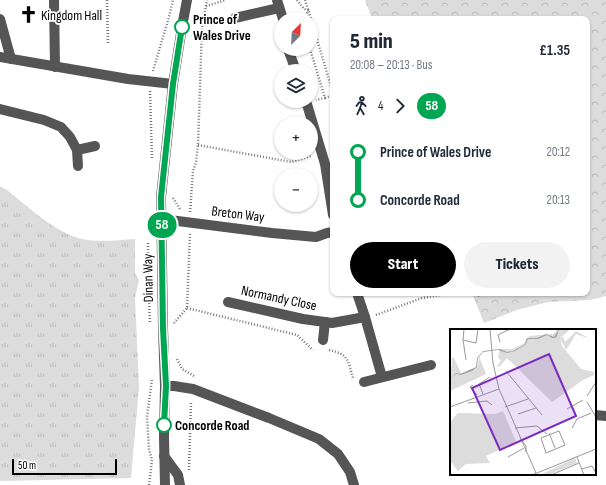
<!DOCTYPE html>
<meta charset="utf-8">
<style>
:root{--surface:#fff;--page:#f2f2f3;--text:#1f2937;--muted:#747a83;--accent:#000}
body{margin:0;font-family:"Sofia Sans Condensed",sans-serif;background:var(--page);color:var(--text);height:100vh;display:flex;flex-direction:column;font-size:15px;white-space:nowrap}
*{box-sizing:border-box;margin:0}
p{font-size:13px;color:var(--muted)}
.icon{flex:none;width:22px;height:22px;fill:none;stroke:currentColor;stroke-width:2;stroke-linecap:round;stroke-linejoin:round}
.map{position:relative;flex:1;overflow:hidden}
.panel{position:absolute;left:330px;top:16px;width:260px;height:280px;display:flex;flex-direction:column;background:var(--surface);border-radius:8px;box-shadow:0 1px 3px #0004}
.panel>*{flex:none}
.badge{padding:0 8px;border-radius:13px;font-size:14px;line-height:26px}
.needle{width:26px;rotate:24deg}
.tools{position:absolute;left:274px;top:12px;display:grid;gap:8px}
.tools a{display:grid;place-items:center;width:44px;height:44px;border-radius:50%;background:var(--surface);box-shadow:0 1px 3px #0004;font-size:20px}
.scale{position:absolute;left:12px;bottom:10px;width:105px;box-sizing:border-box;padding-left:4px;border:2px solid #000;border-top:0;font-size:11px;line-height:14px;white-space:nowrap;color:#000;-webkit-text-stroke:3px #fff;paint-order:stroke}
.map>.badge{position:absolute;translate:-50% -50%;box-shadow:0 0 0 2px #fff}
.legs{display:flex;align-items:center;gap:6px;height:44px;padding:0 20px;font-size:13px}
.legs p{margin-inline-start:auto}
.headline{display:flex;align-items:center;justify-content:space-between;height:68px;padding:0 20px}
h1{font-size:22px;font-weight:800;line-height:30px}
.action{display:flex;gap:8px;margin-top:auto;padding:8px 20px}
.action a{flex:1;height:46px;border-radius:24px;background:var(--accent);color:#fff;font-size:16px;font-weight:800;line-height:46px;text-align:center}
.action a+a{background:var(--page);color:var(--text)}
ul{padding:0 20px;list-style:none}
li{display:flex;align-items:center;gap:14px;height:48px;font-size:15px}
li i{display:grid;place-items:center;width:6px;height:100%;margin:0 5px;background:currentColor}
li i::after{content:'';width:10px;height:10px;margin:-5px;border:3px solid;border-radius:50%;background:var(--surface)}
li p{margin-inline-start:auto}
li:first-child i{background:linear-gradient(#0000 50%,currentColor 0)}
li:last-child i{background:linear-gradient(currentColor 50%,#0000 0)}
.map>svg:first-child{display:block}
</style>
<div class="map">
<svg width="606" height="485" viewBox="0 0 606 485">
<defs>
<pattern id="grass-tufts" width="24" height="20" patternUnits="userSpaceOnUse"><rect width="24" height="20" fill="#dcdcdc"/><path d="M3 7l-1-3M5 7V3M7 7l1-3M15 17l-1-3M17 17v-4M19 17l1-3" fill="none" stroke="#bbb"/></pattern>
<pattern id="forest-crowns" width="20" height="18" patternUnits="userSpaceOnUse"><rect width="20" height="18" fill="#dcdcdc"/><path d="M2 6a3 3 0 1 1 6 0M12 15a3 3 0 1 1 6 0" fill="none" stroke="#bbb"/></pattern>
</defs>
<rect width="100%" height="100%" fill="#fff"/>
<path fill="url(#grass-tufts)" d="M0,186l7,4c23,18 51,46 81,50 16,2 32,0 47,-1v34l4,7 -4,18 4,90 -1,10 -7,80 -131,3z"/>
<polygon fill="url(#forest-crowns)" points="365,0 606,0 606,296 590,300 548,302 517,310 484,323 472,293 587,293 587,19 372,19"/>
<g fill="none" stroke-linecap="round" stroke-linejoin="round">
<g stroke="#777" stroke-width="2.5" stroke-dasharray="1 2" stroke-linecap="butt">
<polyline points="107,0 108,43"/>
<polyline points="297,0 304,9 308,10 305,19"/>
<polyline points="305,0 311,19"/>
<polyline points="206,6 226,0"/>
<polyline points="311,19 333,93"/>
<polyline points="310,49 325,98 316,100"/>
<polyline points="153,71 169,17 173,0"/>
<polyline points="150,91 152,158"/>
<polyline points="325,98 333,95"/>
<polyline points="198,145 291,162 311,156"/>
<polyline points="173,198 180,209"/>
<polyline points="190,212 193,171 196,163 198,145 202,28 207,0"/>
<polyline points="148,243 148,273 150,324"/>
<polyline points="473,293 480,296"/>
<polyline points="187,308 297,335 313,350"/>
<polyline points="376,315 422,298 454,293"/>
<polyline points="174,323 187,308 190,233"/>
<path d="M329,350c20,4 19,11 24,28"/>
<polyline points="177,359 182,369 194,376 194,378"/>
<polyline points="189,470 191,401"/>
<polyline points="149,485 152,460 149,449 147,417 152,379"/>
</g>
<g stroke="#555" stroke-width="10">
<polyline points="54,0 55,67"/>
<polyline points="277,0 283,19"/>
<polyline points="235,18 279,8"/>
<polyline points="0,19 11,59"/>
<polyline points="288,49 296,71"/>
<polyline points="0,57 128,79 173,84"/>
<polyline points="306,101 325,164 333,215"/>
<polyline points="0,109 44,120 61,127 70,137 77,150 78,166"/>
<polyline points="77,150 95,146"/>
<polyline points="162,219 272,233 316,237 327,233 333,232"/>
<polyline points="357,293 365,317 382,377"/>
<polyline points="228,302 303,319 332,323 365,317"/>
<polyline points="323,340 325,322"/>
<polyline points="364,382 431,365"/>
<polyline points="165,386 174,386 193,389 269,418 319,439 338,454 350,472 354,485"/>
<polyline points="595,415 606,416"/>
<polyline points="164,456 178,475 180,485"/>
<polyline points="165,485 164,437 165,386 163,328 161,197 173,84 182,27 187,0"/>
</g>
</g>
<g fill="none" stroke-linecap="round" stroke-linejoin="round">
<defs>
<polyline id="line-1" points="164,425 166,386 163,328 161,197 173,84 182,27"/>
</defs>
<use href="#line-1" stroke="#fff" stroke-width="9"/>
<use href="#line-1" stroke="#00a651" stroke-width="6"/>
</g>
<defs>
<symbol id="church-bare" viewBox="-9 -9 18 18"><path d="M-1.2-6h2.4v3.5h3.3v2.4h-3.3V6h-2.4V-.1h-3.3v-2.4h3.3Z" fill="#000" stroke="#fff" stroke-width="2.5" paint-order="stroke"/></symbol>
</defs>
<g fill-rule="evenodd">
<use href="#church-bare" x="16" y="2" width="25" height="25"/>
</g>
<g fill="#fff" stroke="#00a651" stroke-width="2">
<circle cx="182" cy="27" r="7"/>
<circle cx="164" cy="425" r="7"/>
</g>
<g text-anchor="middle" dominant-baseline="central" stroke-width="3.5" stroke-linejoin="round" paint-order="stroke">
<g font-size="14" fill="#000" stroke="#fff" text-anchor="start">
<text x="41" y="15">Kingdom Hall</text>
</g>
<g font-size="14" font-weight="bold" fill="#000" stroke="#fff" text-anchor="start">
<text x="193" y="19">Prince of<tspan x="193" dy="16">Wales Drive</tspan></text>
<text x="175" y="425">Concorde Road</text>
</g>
<g font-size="14" fill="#000" stroke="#fff">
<text transform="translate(238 214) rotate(7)">Breton Way</text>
<text transform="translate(148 278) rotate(-91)">Dinan Way</text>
<text transform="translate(279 298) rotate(12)">Normandy Close</text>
</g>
</g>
<g transform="translate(450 329)">
<rect width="146" height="146" fill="#fff"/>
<path d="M126,2l14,8 -14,-5 -10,16 -6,-12 3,-1 2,5zM53,82l13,31 -30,14 4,7 -24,1 -8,7 -8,-10v-39l8,-9 37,1zM125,129l2,5 -29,12h-8z" fill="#dcdcdc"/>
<path d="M108,0h13l-11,9 2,8 19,23 13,3v3l-11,5 -31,22 -45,-44 -8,9 -2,-1 4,-5 -3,-4 2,-8h12l13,-6 4,-7 24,-2zM29,27l7,18 -36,17 2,-33h2l8,17 16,-9z" fill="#dcdcdc"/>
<path d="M109,0l-2,7 -2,2h-3l-5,-3 -9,4h-10l-3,6 -10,6 -8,2 -9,-3 -15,2 -5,6 -1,9 -5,4 -11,4 -5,-1 -6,5 6,-6 4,1 16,-7 1,-9 6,-7 17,-2 7,3 6,-1 11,-6 3,-7h10l9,-4 8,3z" fill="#a3a3a3"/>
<path fill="none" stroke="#999" stroke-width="1" d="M14,0l-1,11 3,20M40,0l3,34 6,26 37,84M13,11l13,3 2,-14M50,13l-2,-7 12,-6M56,42l36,44M23,56l-3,2 7,8M33,65l-4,-10 11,-7M137,67l9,-14M137,73l9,15M18,74l19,-2 5,4M0,78l49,-18M55,78l23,-8M117,80l16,-9M68,85l18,-6M65,99l22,-2 10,8M122,99l5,-9 14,-6M109,102l6,14 -19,8 -5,-15zM99,104l6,15M70,109l6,8v6M58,128l16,-9M127,128l7,18M132,140l10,-3 4,7M82,146l64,-26M101,146l28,-12"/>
<path fill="#7b2cbf" fill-opacity="0.15" stroke="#7b2cbf" stroke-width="2" d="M99,25l27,62 -76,34 -28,-62z"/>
<rect width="146" height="146" fill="none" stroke="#000" stroke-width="2"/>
</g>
</svg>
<div class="tools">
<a><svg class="needle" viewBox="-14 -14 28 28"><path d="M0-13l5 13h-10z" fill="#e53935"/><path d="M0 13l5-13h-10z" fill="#747a83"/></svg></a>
<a><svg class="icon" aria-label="layers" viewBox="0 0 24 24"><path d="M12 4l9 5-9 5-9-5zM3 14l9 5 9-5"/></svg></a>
<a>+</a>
<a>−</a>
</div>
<div class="scale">50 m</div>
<b class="badge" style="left:162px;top:225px;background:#00a651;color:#fff">58</b>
<section class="panel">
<div class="headline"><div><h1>5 min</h1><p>20:08 – 20:13 · Bus</p></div><b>£1.35</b></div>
<div class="legs"><svg class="icon" aria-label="walk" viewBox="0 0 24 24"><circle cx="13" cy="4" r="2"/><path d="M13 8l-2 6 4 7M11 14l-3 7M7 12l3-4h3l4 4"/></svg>4<svg class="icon" aria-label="forward" viewBox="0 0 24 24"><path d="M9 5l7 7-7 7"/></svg><b class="badge" style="background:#00a651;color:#fff">58</b></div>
<ul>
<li><i style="color:#00a651"></i><b>Prince of Wales Drive</b><p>20:12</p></li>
<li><i style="color:#00a651"></i><b>Concorde Road</b><p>20:13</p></li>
</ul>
<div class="action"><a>Start</a><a>Tickets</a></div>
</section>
</div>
